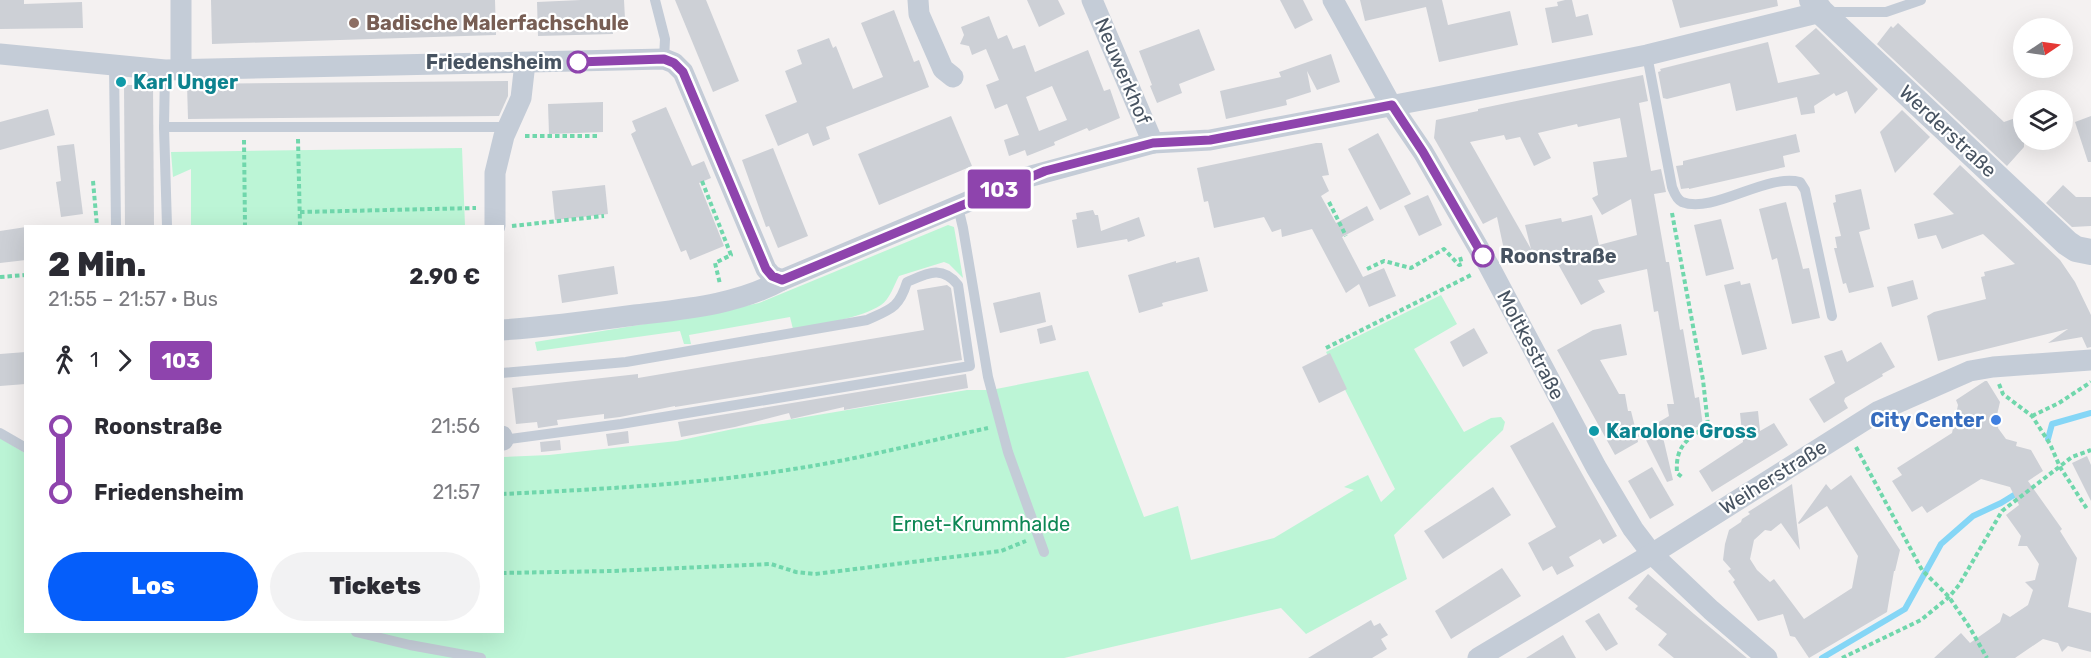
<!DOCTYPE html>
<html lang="de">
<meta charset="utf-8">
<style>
:root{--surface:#fff;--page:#f2f2f3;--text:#2b2b33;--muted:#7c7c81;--accent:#055efa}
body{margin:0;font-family:Rubik,sans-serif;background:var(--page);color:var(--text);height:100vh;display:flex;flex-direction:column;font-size:22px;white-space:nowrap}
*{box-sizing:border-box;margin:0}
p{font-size:20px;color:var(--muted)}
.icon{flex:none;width:33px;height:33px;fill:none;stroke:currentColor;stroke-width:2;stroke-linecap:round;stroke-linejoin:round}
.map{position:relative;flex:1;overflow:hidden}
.details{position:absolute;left:24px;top:225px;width:480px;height:408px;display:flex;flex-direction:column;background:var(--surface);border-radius:0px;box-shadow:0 6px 24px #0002}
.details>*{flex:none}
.badge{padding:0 12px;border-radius:4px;font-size:21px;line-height:39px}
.needle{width:39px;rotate:77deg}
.fabs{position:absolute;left:2013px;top:18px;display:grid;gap:12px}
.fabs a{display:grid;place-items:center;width:60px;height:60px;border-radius:50%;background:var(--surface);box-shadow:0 6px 24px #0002;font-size:30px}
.map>.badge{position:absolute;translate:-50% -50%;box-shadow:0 0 0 3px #fff}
.legs{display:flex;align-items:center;gap:9px;height:66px;padding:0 24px;font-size:20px}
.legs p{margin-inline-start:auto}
.head{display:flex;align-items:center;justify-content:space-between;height:102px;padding:0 24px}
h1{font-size:33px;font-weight:800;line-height:45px}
.button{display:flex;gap:12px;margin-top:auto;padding:12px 24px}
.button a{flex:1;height:69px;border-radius:36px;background:var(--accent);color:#fff;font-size:24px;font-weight:800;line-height:69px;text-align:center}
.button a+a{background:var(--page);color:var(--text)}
ul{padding:0 24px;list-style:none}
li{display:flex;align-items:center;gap:21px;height:66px;font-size:22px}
li i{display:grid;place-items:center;width:9px;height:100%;margin:0 8px;background:currentColor}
li i::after{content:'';width:15px;height:15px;margin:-8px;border:4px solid;border-radius:50%;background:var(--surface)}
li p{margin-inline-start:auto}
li:first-child i{background:linear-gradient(#0000 50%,currentColor 0)}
li:last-child i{background:linear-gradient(currentColor 50%,#0000 0)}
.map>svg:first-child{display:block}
</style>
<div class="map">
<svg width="2091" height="658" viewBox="0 0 2091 658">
<rect width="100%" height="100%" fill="#f4f1f1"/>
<g fill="#bcf5d6">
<polygon points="462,148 465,226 191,226 191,169 173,177 171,152"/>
<path d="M948,225l6,2 9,51 -14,-14 -5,-2 -45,14c-5,9 -9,23 -18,29 -21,14 -63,19 -88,24l-3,-12 -101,18 2,9h-7l-4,-13 -143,20 -2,-9 177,-29 47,-10z"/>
<polygon points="1441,295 1457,324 1414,349 1464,432 1491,418 1501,417 1505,422 1503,430 1394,535 1407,579 1306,634 1281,608 1064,658 0,658 0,438 25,453 26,632 502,632 503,457 549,455 677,441 733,429 967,390 991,390 1088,371 1144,517 1178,506 1191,560 1274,538 1354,490 1344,487 1368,475 1381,502 1395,489 1326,352"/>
</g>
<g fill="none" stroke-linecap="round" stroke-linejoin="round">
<g stroke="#85d6f6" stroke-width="6">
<polyline points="2048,439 2052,424 2091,413"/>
<polyline points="1822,658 1905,609 1941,544 1973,516 2001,503 2014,495"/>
</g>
</g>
<g fill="#cdd0d6" fill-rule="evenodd">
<polygon points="0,0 24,0 24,4 82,2 83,28 0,29"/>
<polygon points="211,0 495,0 496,35 212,44"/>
<polygon points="581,0 624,0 625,19 613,20 613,34 538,36 537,2"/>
<polygon points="675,0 706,0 739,81 713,92"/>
<polygon points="1027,0 1058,0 1065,14 1039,27"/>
<polygon points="1280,0 1303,0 1313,20 1295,29"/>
<polygon points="1360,0 1442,0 1448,25 1510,11 1518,45 1439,62 1426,7 1365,21"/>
<polygon points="1565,0 1572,0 1576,17 1588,14 1593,35 1552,43 1545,8 1558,6 1557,2"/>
<polygon points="1672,0 1777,0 1778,6 1680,28"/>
<polygon points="894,10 914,62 919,60 929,87 826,127 830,139 813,146 808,133 778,146 765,115 797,102 785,71 802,64 797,50 829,38 833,48 836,46 853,89 883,77 861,23"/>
<path d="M989,16l9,23 9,-4 6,14 12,-4 10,27 53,-22 16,41 6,-2 10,29 -31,13 -2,-3 -33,14 1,3 -28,11 -2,-6 -16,6 -5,-16 15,-5 -12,-31 -12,5 -9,-24 13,-5 -13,-31 -14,6 -3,-9 -9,-2 4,-9 -3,-8zM1052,86l15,34 -28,11 -13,-34z"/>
<polygon points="1898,23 2004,122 2024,115 2024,147 2007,166 1877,44 1891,26 1893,28"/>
<polygon points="1816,28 1878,89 1855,114 1847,91 1836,96 1834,93 1814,106 1815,113 1801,115 1797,97 1736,111 1730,83 1667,99 1663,98 1658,72 1661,71 1660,69 1768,42 1778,83 1820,74 1795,46"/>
<polygon points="1199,29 1215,70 1179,84 1182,93 1157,103 1150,86 1152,85 1139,51"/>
<polygon points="1331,54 1340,82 1317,90 1307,71 1311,92 1286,100 1287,105 1226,119 1220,91 1281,77 1279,72"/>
<path d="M1643,75l5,26 -9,2 12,68 10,-2 5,23 -12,2 12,68h3l11,68 3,-1 12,69 4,-1 4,29 -41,7 11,47 -6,2 -23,-46 -7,1 1,5 -23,13 -58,-105 36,-20 28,-6 6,31 -27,5 19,34h6l3,17h3l6,24 32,-19 -2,-12h7l-16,-93 -4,1 -7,-43 -49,11 7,12 -24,13 -28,-50 -46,9 -10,-47 -14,7 -49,-86 2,-18 42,-9v-2zM1620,118l7,39 -34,5 5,33 -6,3 10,17 29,-16 6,36 -38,10 -7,-30 -30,7 -1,-4 -36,7 6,24 -61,-107 34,-7 2,5 14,-3 14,29 17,-8 -13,-25 39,-9 1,3z"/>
<polygon points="508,81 508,96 499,116 188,119 187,84"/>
<polygon points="124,85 153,85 154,226 125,226"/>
<polygon points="603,102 603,132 549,134 548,104"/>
<polygon points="666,107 692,166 704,161 711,178 699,183 724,246 690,260 686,250 681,252 631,134 636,131 632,121"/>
<polygon points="48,109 55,135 0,150 0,122"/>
<polygon points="1902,110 1930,137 1895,173 1880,132"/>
<polygon points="951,116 972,166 879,205 858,154"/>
<polygon points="2091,116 2091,162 2088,162 2075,122"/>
<polygon points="1378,133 1411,194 1380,210 1348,149"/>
<polygon points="1796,134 1800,152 1783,156 1785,167 1689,189 1689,188 1681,189 1676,166 1683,165 1683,161"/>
<polygon points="1316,143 1322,143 1329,175 1322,176 1329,191 1321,196 1336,223 1367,206 1374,220 1342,237 1363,277 1384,268 1396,296 1369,307 1359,284 1346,293 1312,229 1282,237 1281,229 1272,232 1264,217 1214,228 1208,201 1204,202 1197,168"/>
<polygon points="74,144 83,214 61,217 56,182 61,181 57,146"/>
<polygon points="773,148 808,236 778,248 769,226 766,227 742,160"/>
<polygon points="1960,165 2060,260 2075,282 2091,315 2091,347 2087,348 2082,337 2048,343 2068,329 1938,361 1927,316 1934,312 1986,299 1981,277 1985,276 1984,272 2015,264 1983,234 1942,249 1936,235 1918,239 1914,224 1954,214 1933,194"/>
<polygon points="605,185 608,214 555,220 552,191"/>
<polygon points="2063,185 2076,197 2091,197 2091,226 2072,227 2046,203"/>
<polygon points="1861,189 1870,229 1859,232 1874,287 1849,293 1846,283 1843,284 1834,248 1837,248 1835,237 1841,236 1833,203 1836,202 1835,195"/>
<polygon points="1428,195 1442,225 1419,236 1404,206"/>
<polygon points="1786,202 1803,269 1809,268 1820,318 1792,324 1777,258 1772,260 1759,209"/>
<polygon points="1093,210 1095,215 1098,215 1101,231 1139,217 1145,236 1128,242 1127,239 1077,248 1072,220 1077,219 1076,213"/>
<polygon points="1721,219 1734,269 1706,276 1694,225"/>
<polygon points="26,227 26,260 0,263 0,231"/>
<polygon points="1199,257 1208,291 1162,303 1163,306 1139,313 1128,275 1176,261 1176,263"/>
<polygon points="614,266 618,294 562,303 558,275"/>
<polygon points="1913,280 1918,299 1892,307 1887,287"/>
<polygon points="1740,281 1741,285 1750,283 1767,349 1742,355 1724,285"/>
<polygon points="947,285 951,288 962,360 675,407 675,406 620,417 604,419 604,414 557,420 558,425 538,428 537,422 516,424 512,388 638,374 638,378 924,330 917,290"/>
<polygon points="1040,292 1046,322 1000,333 993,303"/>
<polygon points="1052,325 1056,340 1040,344 1037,329"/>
<polygon points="1474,328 1488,353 1463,367 1450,342"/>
<polygon points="1881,342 1895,367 1882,374 1883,376 1845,398 1844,401 1848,408 1824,423 1809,399 1835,383 1824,356 1842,350 1847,362"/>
<polygon points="26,352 26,384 0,386 0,354"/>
<polygon points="1330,353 1347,389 1319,403 1302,367"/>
<polygon points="966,374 968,388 844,410 844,407 791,419 789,413 735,427 681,437 678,422"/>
<polygon points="1985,381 1987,381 2000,402 1997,415 2001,415 1998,428 2006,439 2017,442 2016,446 2031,450 2043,471 2028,481 2062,529 2060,531 2077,558 2068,607 2091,613 2091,652 2068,646 2062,652 2058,643 2043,639 2015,658 1934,658 1961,633 1970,643 2000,622 2003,613 2010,617 2028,605 2033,590 2025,582 2035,580 2039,564 2027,546 2018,546 2021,536 2006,515 2019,505 2010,487 1981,479 1927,513 1922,506 1912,512 1892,481 1902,475 1897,468 1952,433 1958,405 1956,400"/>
<polygon points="1758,411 1760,431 1774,423 1788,445 1712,492 1699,471 1743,442 1740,413"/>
<polygon points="1553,422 1617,536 1603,544 1600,539 1569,557 1574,566 1557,575 1552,566 1543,571 1528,543 1556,527 1510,446"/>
<polygon points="628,431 629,443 608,446 606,434"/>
<polygon points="560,440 561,450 541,452 540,442"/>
<polygon points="2087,456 2091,465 2091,501 2072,463"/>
<polygon points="1652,467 1674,505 1650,519 1628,481"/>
<polygon points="1851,475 1900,550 1895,571 1894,571 1887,612 1809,658 1795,637 1790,636 1783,614 1758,621 1733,582 1735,580 1728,571 1731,569 1723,560 1725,544 1729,530 1741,522 1742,519 1750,514 1748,512 1792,484 1800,550 1781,523 1771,531 1765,530 1754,540 1750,559 1757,570 1770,582 1774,579 1804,619 1852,588 1858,556 1827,506 1799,524 1798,523 1826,484 1831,490"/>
<polygon points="1493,487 1511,515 1443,559 1424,531"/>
<polygon points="1502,568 1521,596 1451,639 1435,611"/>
<polygon points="1648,574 1694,614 1747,658 1674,658 1658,645 1667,634 1635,609 1638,606 1628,598"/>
<polygon points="1599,613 1618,644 1606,651 1585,621"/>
<polygon points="1371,620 1374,626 1380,623 1388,635 1381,639 1387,649 1372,658 1308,658"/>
<polygon points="1563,635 1576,658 1526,658"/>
</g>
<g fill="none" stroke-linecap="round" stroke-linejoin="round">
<g stroke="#70d7ac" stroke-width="4" stroke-dasharray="4.5 3" stroke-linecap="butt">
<polyline points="525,136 600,136"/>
<polyline points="298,139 300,226"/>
<polyline points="244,140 245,226"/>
<polyline points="93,181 97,226"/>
<polyline points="702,181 731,255 715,263 720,284"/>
<polyline points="1329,202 1346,236"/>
<polyline points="300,212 476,208"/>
<path d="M1672,213l31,167 5,45c-20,14 -33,20 -31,48l5,4"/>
<polyline points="512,226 604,216"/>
<polyline points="1367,269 1384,261 1411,268 1444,249 1459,265 1462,264 1460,257"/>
<polyline points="0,277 26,275"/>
<polyline points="1326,348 1473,274"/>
<polyline points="1999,384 2003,394 2032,416 2050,444 2060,467 2087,509"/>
<polyline points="2032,416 2059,403 2091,382"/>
<polyline points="1856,447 1922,570 1949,597 1970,628 1987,658"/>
<path d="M502,494c102,-5 204,-10 304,-27 61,-10 122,-26 182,-39"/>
<polyline points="502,573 612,571 771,564 796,572 815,574 1001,551 1026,541"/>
<polyline points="1842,658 1921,620 1949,597 1959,585 2002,511 2072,457 2091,450"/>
</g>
<g stroke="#c4ccd7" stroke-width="10">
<polyline points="655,0 665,39 664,59"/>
<polyline points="1825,12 1886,12 1921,0"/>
<path d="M1647,55l25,132c2,5 4,12 10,15 32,12 84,-29 118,-20l5,8 27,126"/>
<polyline points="114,65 116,226"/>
<polyline points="165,70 164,127 167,226"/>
<polyline points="164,127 508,127"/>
<polyline points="958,207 963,228 988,377 1008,452 1044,552"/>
<path d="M502,373l124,-11 241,-42c24,-11 32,-12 40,-38 21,-9 35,-17 51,3l12,81 -349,58 -119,16"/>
<polyline points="0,433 26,448"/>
<polyline points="356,632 410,645 481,658"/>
</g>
<g stroke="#c4ccd7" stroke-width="21">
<polyline points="181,0 181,69"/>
<polyline points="918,0 919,14 943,69 953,77"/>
<polyline points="1092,0 1153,143"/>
<polyline points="1333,0 1391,105 1423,152 1489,266 1596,467 1633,529 1652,554 1711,610 1767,658"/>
<polyline points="0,54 165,70 664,59 674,63 683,72 766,269 772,276 782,280"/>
<polyline points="495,226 495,173 504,136 521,98 525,63"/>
<path d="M502,330c45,-3 89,-9 133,-15 50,-6 102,-10 147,-35l242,-102 129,-35 57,-3 222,-42 215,-43 174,-43"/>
<polyline points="502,436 503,440"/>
<polyline points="1478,658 1652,554 1879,411 1970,371 1993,367 2091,360"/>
</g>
<polyline stroke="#c4ccd7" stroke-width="26" points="1812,0 1821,12 2067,243 2076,249 2091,252"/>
</g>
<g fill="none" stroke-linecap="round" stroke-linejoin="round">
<defs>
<polyline id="line-1" points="578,62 664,59 674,63 683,72 766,269 772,276 782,280 1045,171 1153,143 1210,140 1392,105 1423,152 1483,256"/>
</defs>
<use href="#line-1" stroke="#fff" stroke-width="14"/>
<use href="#line-1" stroke="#8e44ad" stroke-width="9"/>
</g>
<circle fill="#8d6e63" stroke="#fff" stroke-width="2" cx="354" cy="23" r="6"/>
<g fill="#fff" stroke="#8e44ad" stroke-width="3">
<circle cx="578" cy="62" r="10"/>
<circle cx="1483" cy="256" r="10"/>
</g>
<g fill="#0f9aa8" stroke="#fff" stroke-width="2">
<circle cx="121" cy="82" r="6"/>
<circle cx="1594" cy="431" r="6"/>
</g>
<circle fill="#3f7fe0" stroke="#fff" stroke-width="2" cx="1996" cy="420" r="6"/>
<g text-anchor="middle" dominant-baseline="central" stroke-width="4.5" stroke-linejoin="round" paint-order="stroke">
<g font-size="20" font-weight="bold" fill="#785e54" stroke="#fff" text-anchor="start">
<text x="366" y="23">Badische Malerfachschule</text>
</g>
<g font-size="20" font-weight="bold" fill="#475361" stroke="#fff" text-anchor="end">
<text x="562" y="62">Friedensheim</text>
<text x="1500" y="256" text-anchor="start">Roonstraße</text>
</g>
<g font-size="20" fill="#475361" stroke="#fff">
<text transform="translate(1123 71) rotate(67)">Neuwerkhof</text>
<text transform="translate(1948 131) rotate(43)">Werderstraße</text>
<text transform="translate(1531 345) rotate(62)">Moltkestraße</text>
<text transform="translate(1773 477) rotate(-32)">Weiherstraße</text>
</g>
<g font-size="20" font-weight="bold" fill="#0d838f" stroke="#fff" text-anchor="start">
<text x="133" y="82">Karl Unger</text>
<text x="1606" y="431">Karolone Gross</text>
</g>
<g font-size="20" font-weight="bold" fill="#366cbe" stroke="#fff" text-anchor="end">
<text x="1984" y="420">City Center</text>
</g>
<g font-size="20" fill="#0d8754" stroke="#fff">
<text x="981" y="524">Ernet-Krummhalde</text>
</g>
</g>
</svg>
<div class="fabs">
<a><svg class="needle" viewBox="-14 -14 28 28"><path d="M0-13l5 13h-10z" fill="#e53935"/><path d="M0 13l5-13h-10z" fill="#7c7c81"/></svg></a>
<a><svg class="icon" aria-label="layers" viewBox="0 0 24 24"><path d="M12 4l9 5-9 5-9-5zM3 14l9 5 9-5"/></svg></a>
</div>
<b class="badge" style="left:999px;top:189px;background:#8e44ad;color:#fff">103</b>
<section class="details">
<div class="head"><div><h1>2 Min.</h1><p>21:55 – 21:57 · Bus</p></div><b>2.90 €</b></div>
<div class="legs"><svg class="icon" aria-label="walk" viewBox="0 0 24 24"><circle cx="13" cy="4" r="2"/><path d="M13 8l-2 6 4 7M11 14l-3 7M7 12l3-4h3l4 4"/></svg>1<svg class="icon" aria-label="forward" viewBox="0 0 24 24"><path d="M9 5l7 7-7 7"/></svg><b class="badge" style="background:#8e44ad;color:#fff">103</b></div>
<ul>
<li><i style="color:#8e44ad"></i><b>Roonstraße</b><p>21:56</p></li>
<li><i style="color:#8e44ad"></i><b>Friedensheim</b><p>21:57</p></li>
</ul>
<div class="button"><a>Los</a><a>Tickets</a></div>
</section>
</div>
